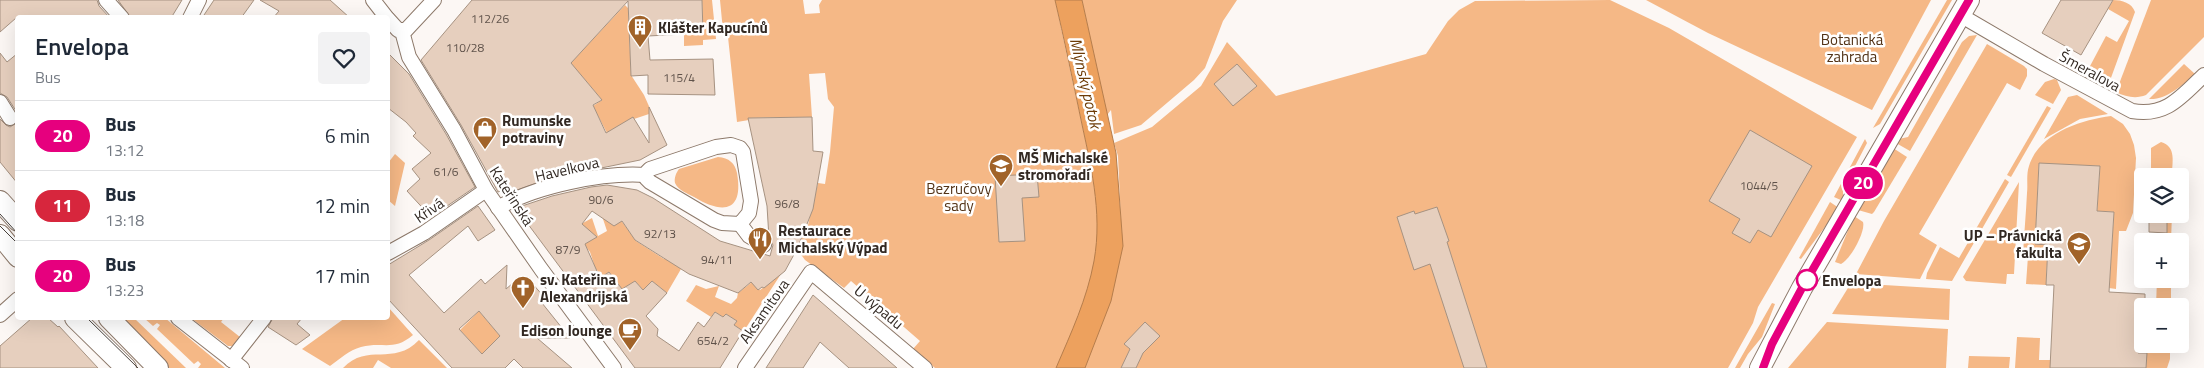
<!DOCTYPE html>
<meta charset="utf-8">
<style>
:root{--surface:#fff;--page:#f2f2f3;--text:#1f2937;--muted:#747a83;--line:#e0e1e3}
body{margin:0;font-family:"Titillium Web",sans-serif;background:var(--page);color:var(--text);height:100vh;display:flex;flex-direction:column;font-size:19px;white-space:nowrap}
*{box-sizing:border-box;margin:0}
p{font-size:16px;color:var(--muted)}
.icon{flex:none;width:28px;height:28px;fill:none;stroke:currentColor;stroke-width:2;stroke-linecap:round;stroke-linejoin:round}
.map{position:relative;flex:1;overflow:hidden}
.sheet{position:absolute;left:15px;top:15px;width:375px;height:305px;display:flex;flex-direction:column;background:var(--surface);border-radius:5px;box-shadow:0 5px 20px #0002}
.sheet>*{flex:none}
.badge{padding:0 10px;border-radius:16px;font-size:18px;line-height:32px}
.buttons{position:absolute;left:2134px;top:168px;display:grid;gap:10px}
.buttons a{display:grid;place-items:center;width:55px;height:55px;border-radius:5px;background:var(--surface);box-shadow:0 5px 20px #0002;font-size:25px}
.map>.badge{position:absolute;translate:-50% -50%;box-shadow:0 0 0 2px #fff}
.round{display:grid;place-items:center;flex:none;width:52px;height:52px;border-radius:5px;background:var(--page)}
.head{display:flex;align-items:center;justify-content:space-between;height:85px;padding:0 20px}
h1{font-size:24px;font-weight:600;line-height:38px}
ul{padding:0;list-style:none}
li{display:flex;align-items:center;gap:15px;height:70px;padding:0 20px;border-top:1px solid var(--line)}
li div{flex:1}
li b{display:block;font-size:19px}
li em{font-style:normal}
li .badge{min-width:55px;font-weight:700;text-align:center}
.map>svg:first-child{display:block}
</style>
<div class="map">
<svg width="2204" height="368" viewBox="0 0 2204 368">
<rect width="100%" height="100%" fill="#fcf7f4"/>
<g fill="#f5b886">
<polygon points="702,0 712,0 716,39 703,40 703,45 684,46 684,34 703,33"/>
<polygon points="720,0 803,0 805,14 820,13 819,5 822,0 1055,0 1090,162 1097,206 1122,245 1118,156 1114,143 1152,127 1201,86 1227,42 1276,96 1426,54 1448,21 1459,10 1475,1 1610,0 1669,28 1857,137 1758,307 1753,323 1728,368 935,368 913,349 920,341 851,281 844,288 805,260 797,249 808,225 818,183 825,184 830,152 834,107 828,99 825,73 809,74 812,117 749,118 749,120 737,122 728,37 723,31"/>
<polygon points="1082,0 1237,0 1223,21 1205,68 1194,80 1141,125 1114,134 1111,110 1107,115"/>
<polygon points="1646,0 1931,0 1872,110 1708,33"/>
<polygon points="1947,0 1952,0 1880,124 1873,128"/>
<path d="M2113,0c9,0 19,3 22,12l-27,74 -17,-10 -2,-8 17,-32 11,6 12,-21 -21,-12z"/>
<path d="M2151,0h53v37l-58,58c-10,4 -20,2 -30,-3z"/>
<polygon points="625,5 628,8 631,75 644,95 652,113 634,119 607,133 593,106 602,100 580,74 566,68"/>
<polygon points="1977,35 1910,151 1896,143 1899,139 1908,137 1962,42 1969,36"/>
<polygon points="1987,44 2024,66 2027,69 2027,76 2020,90 2007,83 1919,234 1937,245 1920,279 1856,274 1884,221"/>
<path d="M2184,64l11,10c-12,11 -29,26 -46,25z"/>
<polygon points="2054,79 2057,80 2061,90 2053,104 2035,95 2045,82"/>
<polygon points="2077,95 2108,114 2080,119 2044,139 2068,97"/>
<polygon points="2047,106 2051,108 2011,177 2007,175"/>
<path d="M2111,116l12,8 7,10 4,11 2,13 -3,55 -7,18h-7l-3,58 -7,-1 5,-76 -17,-1 3,-45 -61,-2 -4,80 13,-1 -2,42 -20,-1 2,-28 -5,-1c1,-21 3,-41 4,-62 1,-8 -1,-19 2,-27 10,-33 52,-46 82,-50z"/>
<polygon points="1865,139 1867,143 1843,189 1843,201 1834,197"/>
<path d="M2161,142c16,5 11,20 11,34h-21v-28z"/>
<polygon points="1893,148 1907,157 1874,212 1872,214 1858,210"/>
<polygon points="395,154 405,163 395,206 388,200 388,163"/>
<path d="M718,157c11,1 17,6 19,16 7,40 -15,41 -43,24 -6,-3 -16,-7 -19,-14 -1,-5 1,-10 4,-14z"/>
<polygon points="2005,179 2009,182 1952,281 1926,279 1927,273 1940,247 1959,258"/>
<polygon points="2019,182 2014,274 2007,274 2006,284 1966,281 1963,277"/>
<polygon points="1830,202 1839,208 1801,259 1799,258"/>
<polygon points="2151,214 2172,214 2171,241 2159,241 2159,232 2149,232"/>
<polygon points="602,216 618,216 636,241 664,259 667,256 681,269 667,293 652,281 643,290 635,281 616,299 620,286 609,272 602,277 597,270 589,268 594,264 590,252 572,229 592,218 598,236 607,231"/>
<path d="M1854,216l9,6c3,9 -13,38 -22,42l-6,-2z"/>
<polygon points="781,274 740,337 743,331 734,325 737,321 726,314 723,317 715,312 711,317 686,301 696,285 706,289 719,286 715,297 731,304 737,298 738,293 752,282 760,290"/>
<polygon points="2157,279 2171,279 2171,306 2156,306"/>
<polygon points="1851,283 1950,289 1949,320 1832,314"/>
<polygon points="1772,303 1775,304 1762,337 1748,354 1740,368 1735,368"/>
<path d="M388,307l25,28c-20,17 -30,6 -52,12 -12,3 -21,12 -31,19l-28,-17 43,-31h43z"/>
<polygon points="479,311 500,336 482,354 460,330"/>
<polygon points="116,318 134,318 186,368 169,368"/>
<polygon points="144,318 165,318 225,368 198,368 201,364 198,361 194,364 157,329 160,325 157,323 153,326"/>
<polygon points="191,318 224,318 221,322 240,337 232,346 228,346"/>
<polygon points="1827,322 1948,329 1946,368 1788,368"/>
<polygon points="2139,335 2142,335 2142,344 2170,344 2170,359 2167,368 2015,368 2017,337 2040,338 2039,360 2051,360"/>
<path d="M419,340l28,28h-56l-13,-8 -5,8h-30c25,-26 50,-1 76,-28z"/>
<polygon points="1969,356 2010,357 2009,368 1968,368"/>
</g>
<path fill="#eda15e" stroke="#b57d4c" d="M1055,0h27l34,153 7,93 -12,55 -26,67h-29c15,-35 31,-69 38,-107 9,-50 -4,-98 -14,-146 -8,-38 -16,-77 -25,-115z"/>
<g fill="#e6cfbe" stroke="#a69281" fill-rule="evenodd">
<polygon points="0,0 97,0 99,6 110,18 16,18 0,32"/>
<polygon points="118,0 182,0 171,18 131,18"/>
<polygon points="214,0 254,0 241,18 202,18"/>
<polygon points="260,0 330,0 350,18 273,18 279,11"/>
<polygon points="472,0 702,0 703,33 648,36 650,60 713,59 715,95 648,94 648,75 631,76 628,1 571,63 602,100 593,105 606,133 633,117 649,143 649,107 667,145 640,160 548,179 506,194 504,190 498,192 461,125 421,60"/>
<polygon points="2061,0 2113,0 2081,55 2042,33"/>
<polygon points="0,53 7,62 18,53 18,114 7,97 0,93"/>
<polygon points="388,53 409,74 446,134 475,187 431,217 407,191 420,179 412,169 431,153 413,136 416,133 406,122 388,108"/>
<polygon points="1237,64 1257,86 1233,106 1214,84"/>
<polygon points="812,117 813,151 823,152 813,209 797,249 785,271 764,288 762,287 758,290 751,282 738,293 689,274 635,240 622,221 614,226 592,211 582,224 597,237 585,244 600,278 609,272 622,289 635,281 643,290 652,281 667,293 646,316 658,329 657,336 679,351 698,322 704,327 715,312 723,317 726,314 737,321 734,325 743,331 720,368 635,368 516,208 552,196 591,187 607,185 637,190 653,198 720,241 770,256 773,245 769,238 767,206 748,118"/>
<polygon points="0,119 6,125 10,127 18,122 18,184 0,162"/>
<polygon points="1750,130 1812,166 1771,237 1758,230 1750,243 1732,233 1740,219 1709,201"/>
<polygon points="2039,163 2100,166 2097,211 2114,212 2109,292 2145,294 2145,306 2142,306 2142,324 2140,323 2138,353 2147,353 2146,368 2050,368 2054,285 2046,285 2048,245 2035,244"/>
<polygon points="1037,174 1039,197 1022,198 1025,241 999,242 995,176"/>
<path d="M478,206l17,24 -17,11 -10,-15 -59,49 35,38 37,-34 4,5 22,-19 -1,24 13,-11 5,4h7l14,16 -3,5 28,35h-33l35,30h-49l-9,-9 -9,9h-53l-64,-69v-34l41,-25zM479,311l21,25 -18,18 -23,-25z"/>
<polygon points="1437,207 1449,241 1447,242 1487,368 1464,368 1430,264 1414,270 1397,217 1414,211 1415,214"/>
<polygon points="2149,217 2167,218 2167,233 2149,232"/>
<polygon points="813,295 866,341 897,368 849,368 820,342 803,368 766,368"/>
<polygon points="32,318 48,318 58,327 59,326 98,368 0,368 0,346"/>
<polygon points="273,318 302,318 297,324 310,335 296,345 268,327"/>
<polygon points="1145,322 1160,336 1143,353 1136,368 1121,368 1130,349 1124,344"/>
</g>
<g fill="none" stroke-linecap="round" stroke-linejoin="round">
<defs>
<g id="street">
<polyline points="106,0 122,18"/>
<polyline points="373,0 387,18"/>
<path d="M1960,15l84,49 88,47c34,6 49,-14 72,-36"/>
<polyline points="190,18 199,0"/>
<polyline points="388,19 398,30 406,30 434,0"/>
<polyline points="402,31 409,57 454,130 486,190 541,269 614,368"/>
<polyline points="0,102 10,118"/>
<polygon points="731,145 740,148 743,152 751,201 749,213 740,224 722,223 714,220 650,182 646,178 647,172 650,169 716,147"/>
<path d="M498,208c37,-22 105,-36 148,-33"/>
<polyline points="740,224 749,236 764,245"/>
<polyline points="388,253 424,233 486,190"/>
<polyline points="0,315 18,299"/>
<polyline points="178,318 242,368"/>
<polyline points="231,360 264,318"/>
<polyline points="745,368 811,272 925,368"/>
</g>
<g id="secondary">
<polyline points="0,201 18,221"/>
<polyline points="0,235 18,257"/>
<polyline points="75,318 126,368"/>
<polyline points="109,318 158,368"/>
<polyline points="1760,368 1802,288 1969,0"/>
</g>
</defs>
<use href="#street" stroke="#8d796a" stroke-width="16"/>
<use href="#secondary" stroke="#8d796a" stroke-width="22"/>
<use href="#street" stroke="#fff" stroke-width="14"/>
<use href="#secondary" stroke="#fff" stroke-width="20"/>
<g stroke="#49413b" stroke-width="1">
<polyline points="0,214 18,234"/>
<polyline points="0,226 18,244"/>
<polyline points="87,318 138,368"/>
</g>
</g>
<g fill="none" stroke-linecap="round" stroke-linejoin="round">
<defs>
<polyline id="line" points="1763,368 1772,344 1802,288 1969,0"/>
</defs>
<use href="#line" stroke="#fff" stroke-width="11"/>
<use href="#line" stroke="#e6007e" stroke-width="8"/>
</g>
<defs>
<symbol id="building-pin" viewBox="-11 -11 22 30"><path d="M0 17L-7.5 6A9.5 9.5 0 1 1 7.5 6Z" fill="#a16329" stroke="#fff"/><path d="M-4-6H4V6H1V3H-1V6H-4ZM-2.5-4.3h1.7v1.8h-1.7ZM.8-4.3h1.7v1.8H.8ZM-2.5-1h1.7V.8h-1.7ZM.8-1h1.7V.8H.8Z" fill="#fff"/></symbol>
<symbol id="shop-pin" viewBox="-11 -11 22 30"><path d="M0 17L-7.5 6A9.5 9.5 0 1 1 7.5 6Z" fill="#a16329" stroke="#fff"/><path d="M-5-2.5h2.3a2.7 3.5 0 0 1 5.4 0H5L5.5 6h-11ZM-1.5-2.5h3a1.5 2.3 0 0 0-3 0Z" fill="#fff"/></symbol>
<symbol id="school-pin" viewBox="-11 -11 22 30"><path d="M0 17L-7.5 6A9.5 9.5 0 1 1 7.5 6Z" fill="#a16329" stroke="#fff"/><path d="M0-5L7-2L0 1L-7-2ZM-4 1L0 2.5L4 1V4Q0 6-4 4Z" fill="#fff"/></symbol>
<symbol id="restaurant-pin" viewBox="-11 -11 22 30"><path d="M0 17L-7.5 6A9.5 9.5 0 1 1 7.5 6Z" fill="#a16329" stroke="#fff"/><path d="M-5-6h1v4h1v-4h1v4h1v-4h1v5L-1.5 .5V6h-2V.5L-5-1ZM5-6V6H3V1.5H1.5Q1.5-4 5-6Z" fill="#fff"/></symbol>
<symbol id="university-pin" viewBox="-11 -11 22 30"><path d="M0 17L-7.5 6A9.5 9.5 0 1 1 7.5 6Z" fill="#a16329" stroke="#fff"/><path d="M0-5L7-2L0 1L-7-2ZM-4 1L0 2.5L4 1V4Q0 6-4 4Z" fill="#fff"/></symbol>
<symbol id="church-pin" viewBox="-11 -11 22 30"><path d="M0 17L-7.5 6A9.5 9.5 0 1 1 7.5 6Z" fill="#a16329" stroke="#fff"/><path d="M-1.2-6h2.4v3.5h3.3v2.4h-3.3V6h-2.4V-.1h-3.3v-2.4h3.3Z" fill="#fff"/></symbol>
<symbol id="cafe-pin" viewBox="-11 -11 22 30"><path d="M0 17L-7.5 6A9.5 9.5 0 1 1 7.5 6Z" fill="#a16329" stroke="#fff"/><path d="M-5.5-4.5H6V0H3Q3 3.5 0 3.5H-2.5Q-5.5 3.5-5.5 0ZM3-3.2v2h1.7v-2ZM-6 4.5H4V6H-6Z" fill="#fff"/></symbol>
</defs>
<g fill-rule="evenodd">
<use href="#building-pin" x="626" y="13" width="28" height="38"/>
<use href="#shop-pin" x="471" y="115" width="28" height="38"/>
<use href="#school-pin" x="987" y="152" width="28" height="38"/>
<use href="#restaurant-pin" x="746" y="225" width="28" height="38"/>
<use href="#university-pin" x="2065" y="230" width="28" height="38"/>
<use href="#church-pin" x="509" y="274" width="28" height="38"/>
<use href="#cafe-pin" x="616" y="316" width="28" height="38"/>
</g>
<circle fill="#fff" stroke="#e6007e" stroke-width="2.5" cx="1807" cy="280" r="10"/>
<g text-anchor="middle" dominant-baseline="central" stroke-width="5" stroke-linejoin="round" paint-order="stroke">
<g font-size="12" fill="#5f524a">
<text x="490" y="18">112/26</text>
<text x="465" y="47">110/28</text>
<text x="679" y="77">115/4</text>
<text x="446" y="171">61/6</text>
<text x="1759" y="185">1044/5</text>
<text x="601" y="199">90/6</text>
<text x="787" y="203">96/8</text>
<text x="660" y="233">92/13</text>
<text x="568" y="249">87/9</text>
<text x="717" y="259">94/11</text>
<text x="713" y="340">654/2</text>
</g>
<g font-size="15" font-weight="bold" fill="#322923" stroke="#fff" text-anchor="start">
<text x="658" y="27">Klášter Kapucínů</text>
<text x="502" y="120">Rumunske<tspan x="502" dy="17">potraviny</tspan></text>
<text x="1018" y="157">MŠ Michalské<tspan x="1018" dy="17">stromořadí</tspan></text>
<text x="778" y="230">Restaurace<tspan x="778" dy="17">Michalský Výpad</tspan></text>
<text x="2062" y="235" text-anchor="end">UP – Právnická<tspan x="2062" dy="17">fakulta</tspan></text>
<text x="540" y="279">sv. Kateřina<tspan x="540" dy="17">Alexandrijská</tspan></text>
<text x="612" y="330" text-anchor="end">Edison lounge</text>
</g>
<g font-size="15" fill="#523317" stroke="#fff">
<text x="1852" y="39">Botanická<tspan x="1852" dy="17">zahrada</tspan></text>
<text x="959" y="188">Bezručovy<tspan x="959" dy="17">sady</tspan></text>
</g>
<g font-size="15" fill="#322923" stroke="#fff">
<text transform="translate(2090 71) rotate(29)">Šmeralova</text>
<text transform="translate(567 169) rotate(-13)">Havelkova</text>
<text transform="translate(512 196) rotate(57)">Kateřinská</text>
<text transform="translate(429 210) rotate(-34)">Křivá</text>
<text transform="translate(879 307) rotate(40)">U výpadu</text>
<text transform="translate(764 311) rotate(-55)">Aksamitova</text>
</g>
<g font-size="15" font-weight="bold" fill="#322923" stroke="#fff" text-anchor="start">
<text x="1822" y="280">Envelopa</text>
</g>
<g font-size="16" font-style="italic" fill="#6d3b06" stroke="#fff">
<text transform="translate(1086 83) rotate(77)">Mlýnský potok</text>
</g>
</g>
</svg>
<div class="buttons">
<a><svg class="icon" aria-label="layers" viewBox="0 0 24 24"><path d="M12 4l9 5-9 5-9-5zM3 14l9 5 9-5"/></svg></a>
<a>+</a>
<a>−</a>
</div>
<b class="badge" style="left:1863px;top:183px;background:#e6007e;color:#fff">20</b>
<section class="sheet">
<div class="head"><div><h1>Envelopa</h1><p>Bus</p></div><a class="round"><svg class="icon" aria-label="heart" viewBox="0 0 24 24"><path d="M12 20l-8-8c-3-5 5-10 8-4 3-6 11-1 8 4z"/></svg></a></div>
<ul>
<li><span class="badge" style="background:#e6007e;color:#fff">20</span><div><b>Bus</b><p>13:12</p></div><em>6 min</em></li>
<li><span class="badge" style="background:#d7263d;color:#fff">11</span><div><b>Bus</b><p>13:18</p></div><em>12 min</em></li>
<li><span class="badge" style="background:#e6007e;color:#fff">20</span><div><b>Bus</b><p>13:23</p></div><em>17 min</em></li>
</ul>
</section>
</div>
